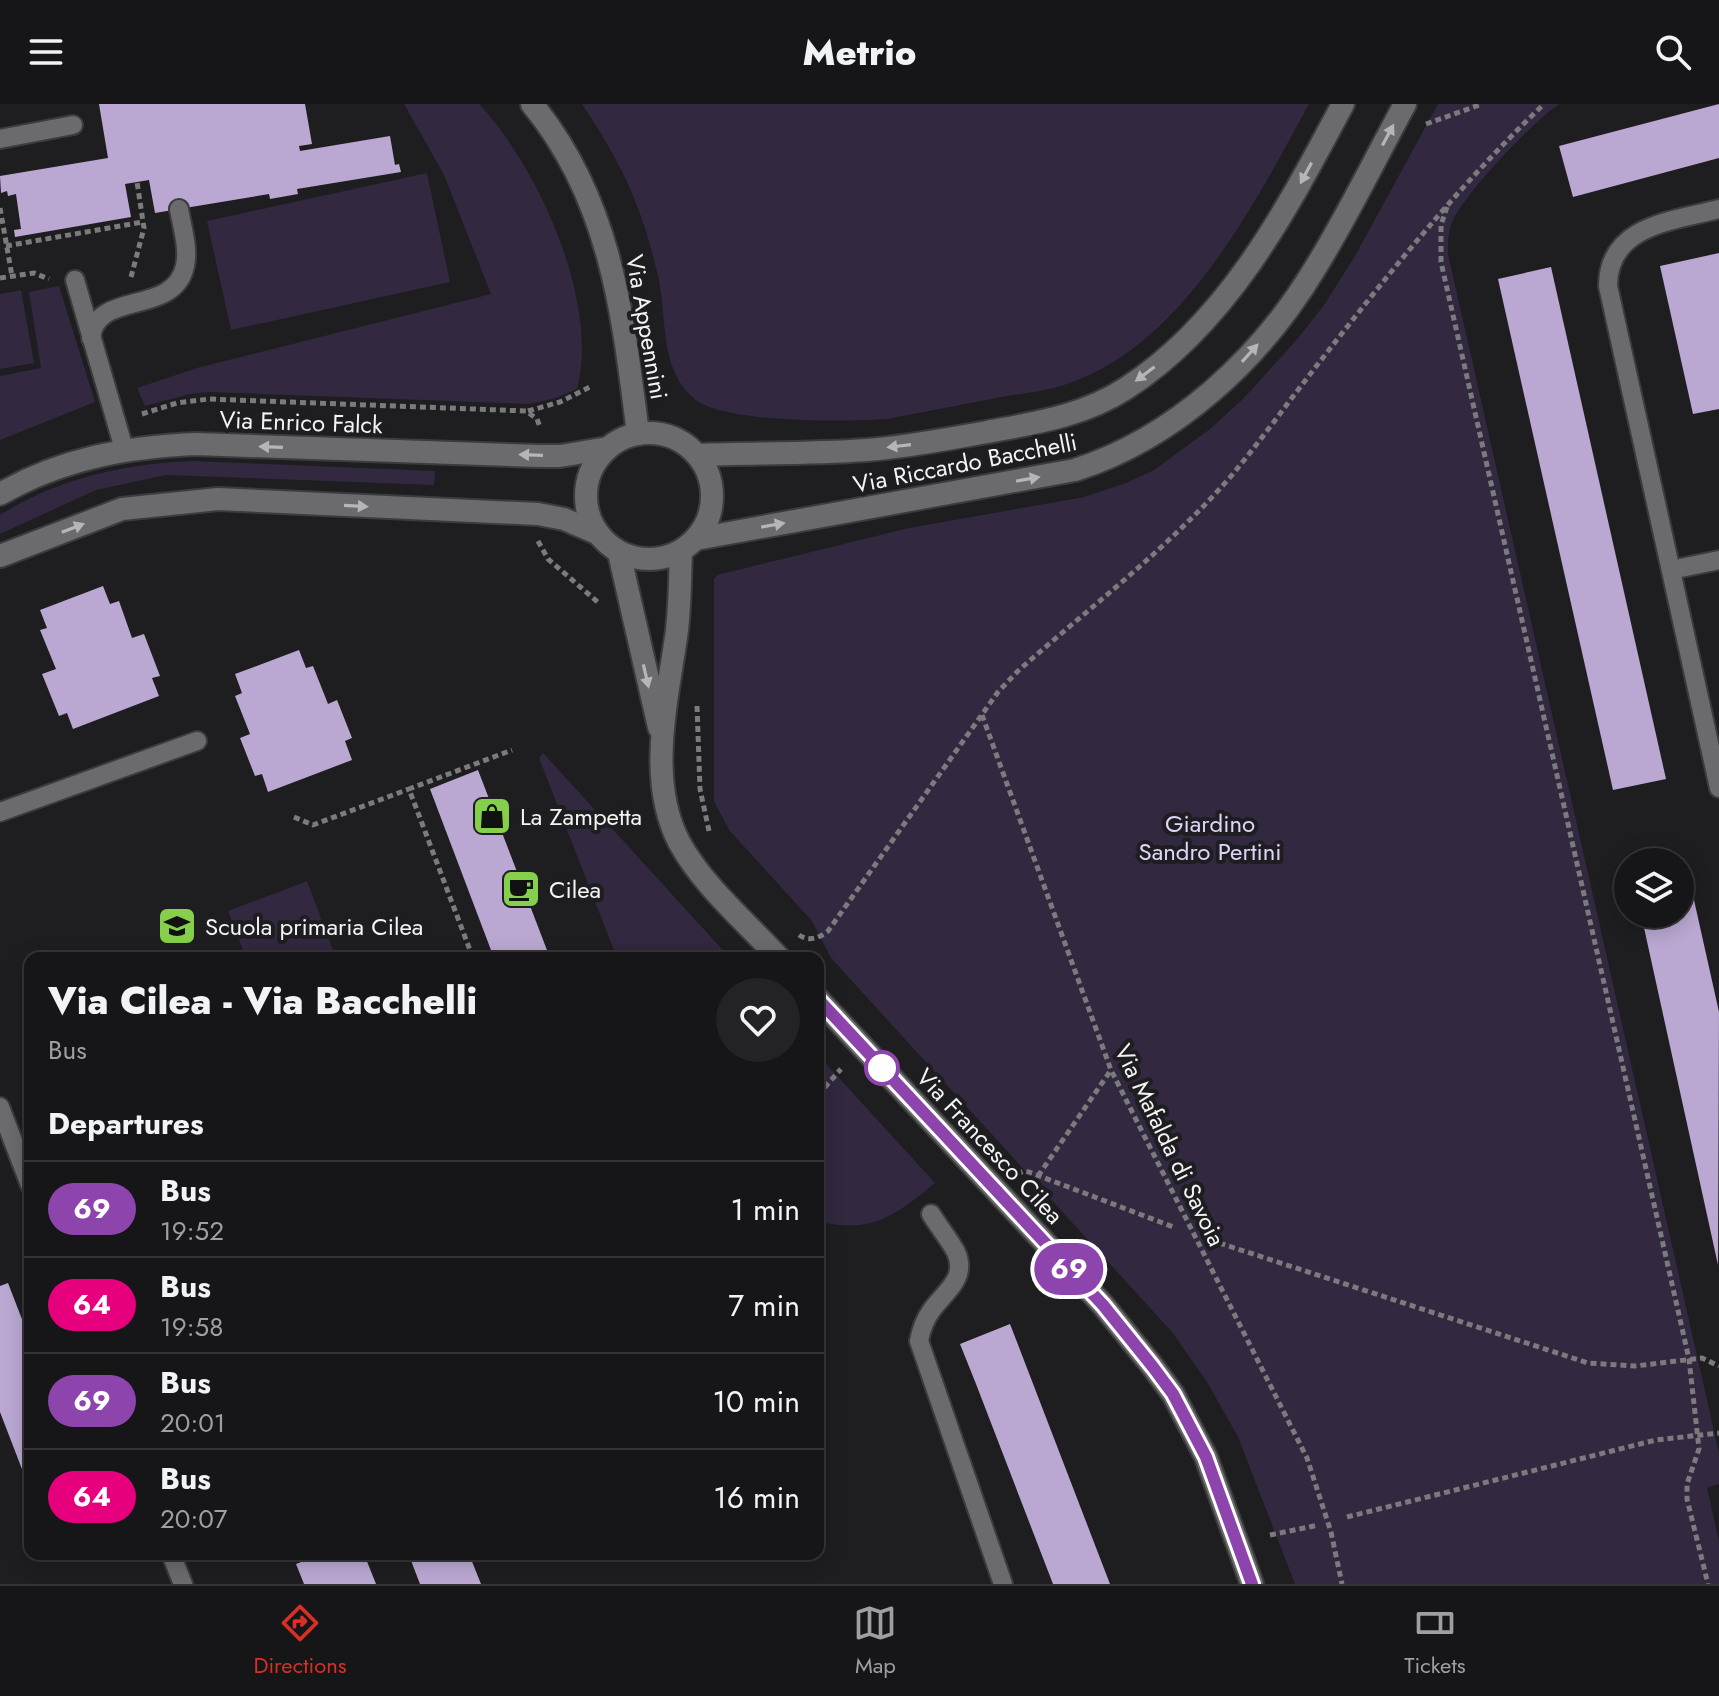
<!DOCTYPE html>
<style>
:root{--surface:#161618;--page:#232325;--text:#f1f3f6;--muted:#9e9fa2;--line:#353537;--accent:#d93025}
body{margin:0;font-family:Jost,sans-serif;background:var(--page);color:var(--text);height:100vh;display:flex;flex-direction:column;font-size:30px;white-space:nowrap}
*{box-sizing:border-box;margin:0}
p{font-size:26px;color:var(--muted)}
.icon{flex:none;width:44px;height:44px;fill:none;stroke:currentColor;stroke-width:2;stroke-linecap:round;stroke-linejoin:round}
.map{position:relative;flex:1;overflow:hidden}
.panel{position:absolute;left:24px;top:848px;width:800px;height:608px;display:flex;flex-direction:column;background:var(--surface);border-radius:16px;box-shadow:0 4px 20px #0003,0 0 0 2px var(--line)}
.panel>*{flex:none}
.badge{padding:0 16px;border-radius:26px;font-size:28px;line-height:52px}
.buttons{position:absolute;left:1614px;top:744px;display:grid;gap:16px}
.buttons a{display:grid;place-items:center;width:80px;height:80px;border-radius:50%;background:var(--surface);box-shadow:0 4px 20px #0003,0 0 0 2px var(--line);font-size:40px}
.map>.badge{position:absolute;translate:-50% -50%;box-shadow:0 0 0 4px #fff}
h2{padding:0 24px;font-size:30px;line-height:72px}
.round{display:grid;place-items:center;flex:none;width:84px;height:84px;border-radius:42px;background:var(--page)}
.summary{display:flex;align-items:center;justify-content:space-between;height:136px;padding:0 24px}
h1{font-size:38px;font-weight:800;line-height:60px}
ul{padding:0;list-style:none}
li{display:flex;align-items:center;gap:24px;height:96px;padding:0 24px;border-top:2px solid var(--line)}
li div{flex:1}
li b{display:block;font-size:30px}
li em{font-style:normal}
li .badge{min-width:88px;font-weight:700;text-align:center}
header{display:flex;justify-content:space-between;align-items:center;height:104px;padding:0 24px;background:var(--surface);font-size:36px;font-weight:800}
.tabs{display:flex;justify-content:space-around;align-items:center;height:112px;border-top:2px solid var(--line);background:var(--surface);font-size:22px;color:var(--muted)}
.tabs a{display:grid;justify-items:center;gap:4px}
.tabs .current{color:var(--accent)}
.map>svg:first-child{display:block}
</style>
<header><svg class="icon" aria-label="menu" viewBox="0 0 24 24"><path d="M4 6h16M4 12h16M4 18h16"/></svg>Metrio<svg class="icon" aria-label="search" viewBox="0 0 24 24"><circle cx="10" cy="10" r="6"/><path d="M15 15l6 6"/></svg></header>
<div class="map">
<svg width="1719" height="1480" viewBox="0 0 1719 1480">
<rect width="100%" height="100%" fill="#1e1d20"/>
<g fill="#32283f">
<path d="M404,0h75c59,62 121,199 98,285l-21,9 -26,6 -321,-12 -19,2 -45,12 -8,-18 60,-20 294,-74 -47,-119z"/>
<path d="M582,0h727c-55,101 -126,241 -242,280 -19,7 -41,9 -60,12 -40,8 -80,15 -120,23 -40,3 -162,4 -191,-19 -36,-28 -29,-78 -37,-119 -5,-23 -12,-48 -20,-70 -13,-37 -35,-74 -57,-107z"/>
<path d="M1438,0h121c-29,21 -87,82 -105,114 -6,11 -6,23 -6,36l271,1199v31l-12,4 12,53v43h-424l-57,-147 -31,-55 -35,-50 -341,-374 -19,-37 -83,-91 -15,-29v-222l3,-4 192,-47 175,-31 42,-14 28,-13 56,-41 34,-31 55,-61 25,-32 31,-49z"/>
<polygon points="427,69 450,178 231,226 207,117"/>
<polygon points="59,182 95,298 0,336 0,272 41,264 29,188"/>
<polygon points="21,186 34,259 0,265 0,190"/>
<path d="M195,357l240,10 -1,14 -268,-10 -70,15 -96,44v-19c58,-37 127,-52 195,-54z"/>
<polygon points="543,649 544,650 730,854 617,854 539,654"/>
<polygon points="307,777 336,854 246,854 228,807"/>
<path d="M818,951l117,128c-39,32 -65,52 -117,38z"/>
</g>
<g fill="#baa8d2">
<polygon points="99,0 305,0 312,40 299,42 300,47 390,32 395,61 399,60 401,68 297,85 298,90 270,95 269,90 155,109 149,76 125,80 131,113 15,133 14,126 21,125 16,90 8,92 7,87 1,89 0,72 108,54"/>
<polygon points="1719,0 1719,54 1573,93 1559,42"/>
<polygon points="1719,149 1719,305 1693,310 1660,162"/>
<polygon points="1551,163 1666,675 1613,686 1498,175"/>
<polygon points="103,482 110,500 119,497 132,534 144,530 160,572 152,574 159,592 73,625 67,609 59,612 42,570 56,565 40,526 47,524 40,506"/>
<polygon points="299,546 306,564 313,562 328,600 337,596 352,634 345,637 352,656 268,688 262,670 255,672 240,634 250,630 235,592 242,589 235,570"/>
<polygon points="478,666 550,854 494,854 430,685"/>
<polygon points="1694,796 1719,908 1718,1161 1641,810 1680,810 1680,799"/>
<polygon points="8,1179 30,1236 30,1386 0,1308 0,1182"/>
<polygon points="1010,1220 1110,1480 1053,1480 976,1280 960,1240"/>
<polygon points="322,1450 364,1450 376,1480 304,1480 296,1460"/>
<polygon points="421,1450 469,1450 481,1480 420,1480 410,1454"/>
</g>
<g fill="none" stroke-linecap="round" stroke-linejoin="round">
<defs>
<g id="service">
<polyline points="0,35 73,21"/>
<path d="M1719,105c-46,12 -111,16 -111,77l111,502"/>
<polyline points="75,176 124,345"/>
<path d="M91,234c5,-49 83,-21 94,-72 4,-18 -3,-39 -6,-57"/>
<polyline points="1671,466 1719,456"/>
<polyline points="0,708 197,637"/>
<polyline points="0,1003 30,1081"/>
<path d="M931,1110c8,13 18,25 25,38 12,27 -12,40 -25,59 -7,10 -10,19 -12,30l84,243"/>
<polyline points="171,1450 183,1480"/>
</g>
<g id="minor">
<path d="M532,0c79,96 91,211 106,330"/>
<circle cx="649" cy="392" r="63"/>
<path d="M698,351c56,-2 113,-1 169,-5 40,-3 80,-11 120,-18 48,-9 96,-16 138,-43 103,-66 162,-180 218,-285"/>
<path d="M0,390c61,-35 126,-47 195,-50l345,12h20l48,-8"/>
<path d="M696,435l379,-69c100,-32 185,-111 239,-200 33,-53 61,-111 91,-166"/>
<path d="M681,447c-1,26 -1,53 -4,79 -9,68 -31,148 2,212 24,44 67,80 100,116"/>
<polyline points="619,449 659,623"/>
<polyline points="0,452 122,405 218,395 538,410 564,415 599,430"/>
<polyline points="818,895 1103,1201 1153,1263 1173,1290 1206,1353 1252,1480"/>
</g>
</defs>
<use href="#service" stroke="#3c3b3e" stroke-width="22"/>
<use href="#minor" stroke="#3c3b3e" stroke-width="26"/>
<g stroke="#7b7a7d" stroke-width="5" stroke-dasharray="6 4" stroke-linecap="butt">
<polyline points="1426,20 1482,0"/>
<polyline points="1447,103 1441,121 1441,158 1689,1255 1699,1345 1687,1380 1687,1395 1708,1480"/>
<polyline points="0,104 12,172"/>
<polyline points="6,142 143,118"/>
<polyline points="131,173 144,124 137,78"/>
<polyline points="0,174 34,169 49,175"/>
<polyline points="528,307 560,298 590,283"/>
<polyline points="142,310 177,299 209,295 526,307 537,315 540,323"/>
<polyline points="538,437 548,455 600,500"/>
<polyline points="697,602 700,685 709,727"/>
<polyline points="982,611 1111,966 1307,1354 1331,1428 1342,1480"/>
<polyline points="294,713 313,721 409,685"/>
<path d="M799,831c10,7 20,3 29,-4l170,-239 20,-21c72,-64 151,-123 214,-196 30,-36 57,-74 86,-111 71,-91 142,-180 226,-260"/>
<polyline points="473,854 409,685 512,646"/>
<polyline points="818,991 841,965"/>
<polyline points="1017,1070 1024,1067 1029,1068 1176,1124"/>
<polyline points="1038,1072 1111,966"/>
<polyline points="1210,1136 1588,1259 1635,1262 1702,1254 1719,1262"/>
<polyline points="1347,1413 1656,1336 1719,1329"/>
<polyline points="1270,1431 1319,1421"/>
</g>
<use href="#service" stroke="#6b6a6d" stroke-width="18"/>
<use href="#minor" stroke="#6b6a6d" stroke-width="22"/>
</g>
<defs><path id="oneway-solid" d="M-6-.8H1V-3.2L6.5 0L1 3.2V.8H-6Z" transform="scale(2)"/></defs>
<g fill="#b6b5b8">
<use href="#oneway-solid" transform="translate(1388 31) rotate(-62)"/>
<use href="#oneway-solid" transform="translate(1306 69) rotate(118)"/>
<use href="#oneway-solid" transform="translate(1250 249) rotate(-48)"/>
<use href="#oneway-solid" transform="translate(1145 270) rotate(143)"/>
<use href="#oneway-solid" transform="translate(899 342) rotate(173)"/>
<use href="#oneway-solid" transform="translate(271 343) rotate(-178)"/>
<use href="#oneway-solid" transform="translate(531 351) rotate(-178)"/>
<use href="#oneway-solid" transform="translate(1028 375) rotate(-10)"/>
<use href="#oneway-solid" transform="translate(356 402) rotate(3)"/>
<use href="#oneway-solid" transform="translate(773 421) rotate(-10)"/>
<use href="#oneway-solid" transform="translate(73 424) rotate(-21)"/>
<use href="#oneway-solid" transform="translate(646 572) rotate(77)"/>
</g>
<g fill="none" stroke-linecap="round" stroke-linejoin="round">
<defs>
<polyline id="line" points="818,895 1103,1201 1153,1263 1173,1290 1206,1353 1252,1480"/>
</defs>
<use href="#line" stroke="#fff" stroke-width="18"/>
<use href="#line" stroke="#8e44ad" stroke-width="12"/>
</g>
<defs>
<symbol id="shop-square" viewBox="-11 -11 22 22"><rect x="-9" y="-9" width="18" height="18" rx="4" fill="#85cf4c" stroke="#1e1d20"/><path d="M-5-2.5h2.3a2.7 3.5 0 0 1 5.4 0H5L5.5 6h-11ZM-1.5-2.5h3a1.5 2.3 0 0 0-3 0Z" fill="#111"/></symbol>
<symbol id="cafe-square" viewBox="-11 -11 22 22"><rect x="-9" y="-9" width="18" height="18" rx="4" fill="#85cf4c" stroke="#1e1d20"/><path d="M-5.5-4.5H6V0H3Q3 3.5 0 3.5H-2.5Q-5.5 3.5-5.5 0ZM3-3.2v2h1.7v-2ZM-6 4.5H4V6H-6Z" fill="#111"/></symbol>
<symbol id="school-square" viewBox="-11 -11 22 22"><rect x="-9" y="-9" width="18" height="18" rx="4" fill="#85cf4c" stroke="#1e1d20"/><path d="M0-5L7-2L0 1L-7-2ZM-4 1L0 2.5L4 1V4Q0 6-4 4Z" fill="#111"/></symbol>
</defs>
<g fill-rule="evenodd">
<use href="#shop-square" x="470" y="690" width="44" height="44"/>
<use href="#cafe-square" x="499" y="763" width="44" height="44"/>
<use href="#school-square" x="155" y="800" width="44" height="44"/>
</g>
<circle fill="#fff" stroke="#8e44ad" stroke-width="4" cx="882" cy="964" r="16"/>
<g text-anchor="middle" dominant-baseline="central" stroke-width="8" stroke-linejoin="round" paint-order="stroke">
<g font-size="24" fill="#f4f3f5" stroke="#1e1d20">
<text transform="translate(647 223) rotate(80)">Via Appennini</text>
<text transform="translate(301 318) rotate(2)">Via Enrico Falck</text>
<text transform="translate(965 359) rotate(-11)">Via Riccardo Bacchelli</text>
<text transform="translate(1170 1041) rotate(64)">Via Mafalda di Savoia</text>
<text transform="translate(990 1042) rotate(47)">Via Francesco Cilea</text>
</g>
<g font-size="24" fill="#f4f3f5" stroke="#1e1d20" text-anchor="start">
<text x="520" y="712">La Zampetta</text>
<text x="549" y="785">Cilea</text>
<text x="205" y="822">Scuola primaria Cilea</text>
</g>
<g font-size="24" fill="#e3d3fa" stroke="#1e1d20">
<text x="1210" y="719">Giardino<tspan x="1210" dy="28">Sandro Pertini</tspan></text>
</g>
</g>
</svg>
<div class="buttons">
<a><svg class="icon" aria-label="layers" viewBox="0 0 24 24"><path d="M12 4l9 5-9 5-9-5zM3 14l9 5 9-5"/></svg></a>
</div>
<b class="badge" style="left:1069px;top:1165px;background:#8e44ad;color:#fff">69</b>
<section class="panel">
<div class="summary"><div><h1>Via Cilea - Via Bacchelli</h1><p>Bus</p></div><a class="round"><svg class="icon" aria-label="heart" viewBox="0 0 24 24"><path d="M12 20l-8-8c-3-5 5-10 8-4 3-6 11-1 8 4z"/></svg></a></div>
<h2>Departures</h2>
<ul>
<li><span class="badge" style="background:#8e44ad;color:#fff">69</span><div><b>Bus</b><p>19:52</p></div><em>1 min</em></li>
<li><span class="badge" style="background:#e6007e;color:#fff">64</span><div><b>Bus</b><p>19:58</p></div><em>7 min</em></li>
<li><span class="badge" style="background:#8e44ad;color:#fff">69</span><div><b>Bus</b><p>20:01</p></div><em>10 min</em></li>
<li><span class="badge" style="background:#e6007e;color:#fff">64</span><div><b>Bus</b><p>20:07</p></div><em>16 min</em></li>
</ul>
</section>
</div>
<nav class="tabs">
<a class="current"><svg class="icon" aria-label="directions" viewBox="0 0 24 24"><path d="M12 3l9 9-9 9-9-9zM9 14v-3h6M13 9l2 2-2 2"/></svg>Directions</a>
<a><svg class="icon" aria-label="map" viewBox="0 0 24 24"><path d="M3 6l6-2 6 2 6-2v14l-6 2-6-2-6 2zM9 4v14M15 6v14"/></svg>Map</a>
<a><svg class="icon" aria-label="tickets" viewBox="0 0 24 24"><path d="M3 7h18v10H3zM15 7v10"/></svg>Tickets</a>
</nav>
